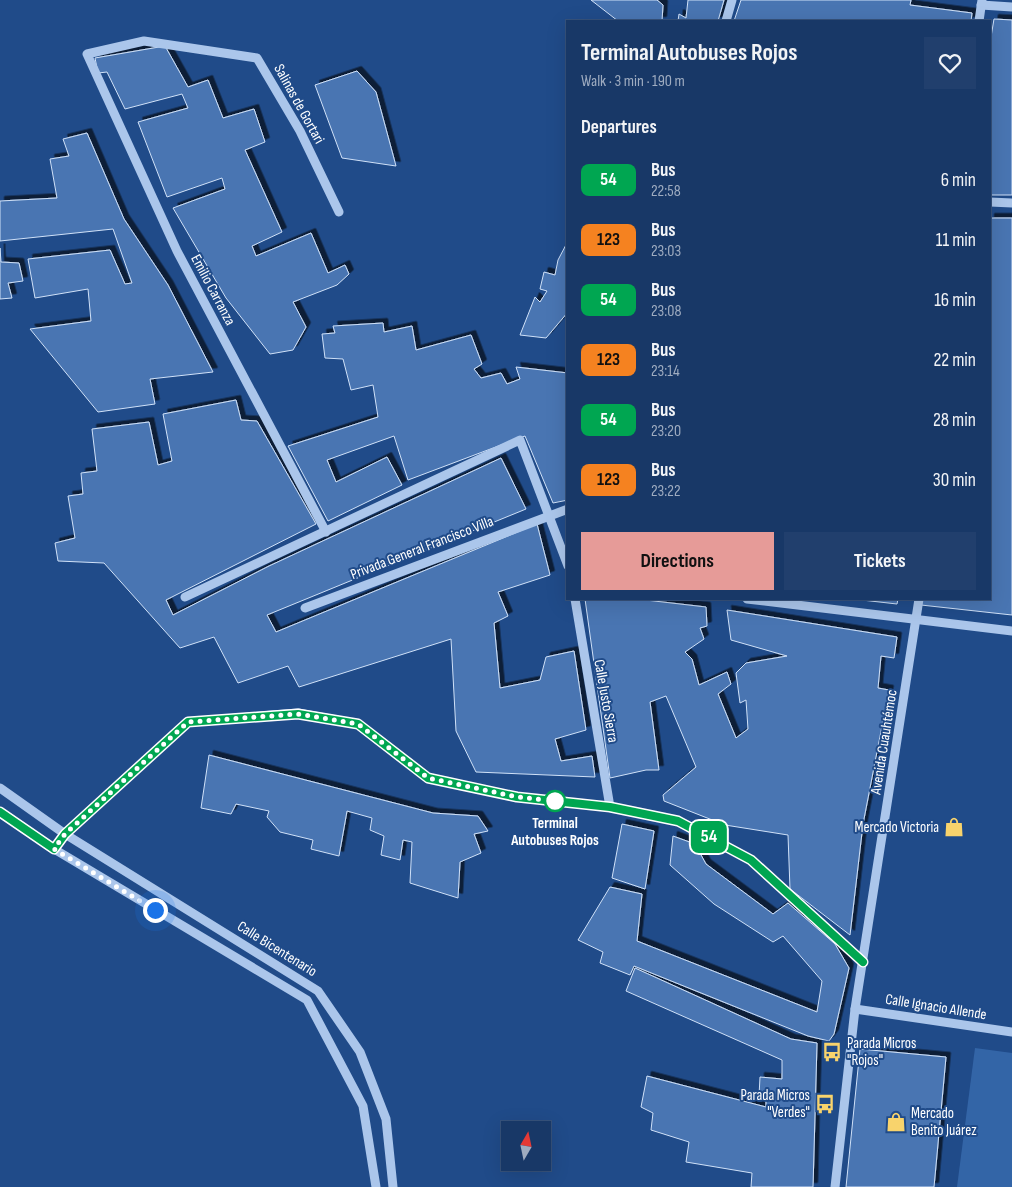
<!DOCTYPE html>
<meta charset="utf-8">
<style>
:root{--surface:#183867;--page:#213f6d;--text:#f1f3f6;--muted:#9facc0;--line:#36527b;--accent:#e69b98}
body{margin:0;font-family:"Sofia Sans Condensed",sans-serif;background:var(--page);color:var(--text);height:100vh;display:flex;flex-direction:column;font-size:19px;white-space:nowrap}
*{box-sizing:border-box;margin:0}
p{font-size:16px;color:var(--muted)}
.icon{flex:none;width:28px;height:28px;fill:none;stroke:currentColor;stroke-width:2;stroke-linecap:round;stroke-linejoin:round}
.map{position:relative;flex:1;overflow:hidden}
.panel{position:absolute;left:566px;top:20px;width:425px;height:580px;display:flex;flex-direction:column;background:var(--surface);border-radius:0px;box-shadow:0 5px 20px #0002,0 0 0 1px var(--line)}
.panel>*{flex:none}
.badge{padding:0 10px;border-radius:8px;font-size:18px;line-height:32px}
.needle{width:32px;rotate:9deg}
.buttons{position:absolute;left:501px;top:1121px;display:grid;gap:10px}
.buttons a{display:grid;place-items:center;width:50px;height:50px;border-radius:0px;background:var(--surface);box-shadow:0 5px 20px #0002,0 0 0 1px var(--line);font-size:25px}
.you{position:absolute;width:25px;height:25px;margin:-12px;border:4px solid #fff;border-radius:50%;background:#1a73e8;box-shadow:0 0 0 8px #1a73e833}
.map>.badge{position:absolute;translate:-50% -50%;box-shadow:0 0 0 2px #fff}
h2{padding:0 15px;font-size:19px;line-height:45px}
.round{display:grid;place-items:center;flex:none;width:52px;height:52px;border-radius:0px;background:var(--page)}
.summary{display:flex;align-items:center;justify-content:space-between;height:85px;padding:0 15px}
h1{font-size:24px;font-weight:700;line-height:38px}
.primary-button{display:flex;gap:10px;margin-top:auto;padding:10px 15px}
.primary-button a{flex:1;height:58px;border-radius:0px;background:var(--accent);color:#111;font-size:20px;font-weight:700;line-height:58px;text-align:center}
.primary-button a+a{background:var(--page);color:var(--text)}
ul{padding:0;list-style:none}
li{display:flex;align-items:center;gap:15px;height:60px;padding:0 15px}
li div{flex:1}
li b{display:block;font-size:19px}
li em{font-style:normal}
li .badge{min-width:55px;font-weight:700;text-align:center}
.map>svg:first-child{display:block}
</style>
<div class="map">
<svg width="1012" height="1187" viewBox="0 0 1012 1187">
<defs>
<filter id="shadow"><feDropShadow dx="4.5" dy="-4.5" stdDeviation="0" flood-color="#0009"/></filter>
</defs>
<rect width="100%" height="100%" fill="#204b89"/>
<polygon fill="#3365a7" points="975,1048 1012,1053 1012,1187 957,1187"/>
<g fill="#4875b2" stroke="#d0e1f8" filter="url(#shadow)">
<polygon points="591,0 657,0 663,5 662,21 618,21"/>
<polygon points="688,0 724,0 718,21 678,21 679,14 686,18"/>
<polygon points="741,0 911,0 910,5 972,13 971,21 734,21"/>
<polygon points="994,19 1012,20 1012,195 990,195 990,43"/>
<polygon points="165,46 188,87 208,80 223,118 254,109 265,142 245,150 282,232 252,246 256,256 311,233 328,273 345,265 349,274 337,285 293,302 306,327 293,350 270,354 226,298 173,208 225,189 222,178 167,197 138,122 188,108 182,94 125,109 107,72 98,73 95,58"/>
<polygon points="357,71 376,92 396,166 342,158 315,85"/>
<polygon points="87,133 124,219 168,285 213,372 150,379 155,404 98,412 30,329 91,321 88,289 35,298 28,259 110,250 125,284 132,283 113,229 0,241 0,201 57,198 50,159 69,156 63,139"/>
<polygon points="990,218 1012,218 1012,615 921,605 922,599 990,599"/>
<polygon points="568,241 568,312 546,338 520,335 535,297 540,302 547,291 540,289 544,272 555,275 558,260"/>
<polygon points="0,248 1,262 19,263 23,281 8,283 12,298 0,299"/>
<polygon points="383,323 384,332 412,326 416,350 471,335 482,364 474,369 481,378 501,373 507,384 520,379 516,367 568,373 568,500 553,503 525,436 408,480 394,436 327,460 336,482 387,457 402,485 328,521 288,446 378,417 373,385 351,390 343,359 325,358 322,334 335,333 333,326"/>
<polygon points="236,400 241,420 257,421 316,524 166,600 173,615 269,566 501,458 526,509 267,615 276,632 537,524 550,575 498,592 508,616 494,623 500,688 540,680 546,657 574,651 586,730 555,739 561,761 592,756 595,777 476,772 456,731 451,639 299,687 288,666 238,683 214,637 180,648 104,563 58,561 55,543 75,538 68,496 83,494 81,473 97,471 92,429 149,422 158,465 172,461 163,414"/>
<polygon points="585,599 637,599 706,607 707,626 700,628 704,639 685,652 692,659 699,685 727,672 731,684 718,694 736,738 748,729 746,700 740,703 736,673 746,663 787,656 731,640 727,610 897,637 894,658 881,656 878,688 889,690 863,824 850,935 790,889 788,835 725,825 664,801 663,795 696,767 666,696 650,702 659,770 646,770 610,778"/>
<polygon points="853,599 898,599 897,604"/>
<polygon points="209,755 433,813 478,816 488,831 474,834 481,853 460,862 458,898 410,883 412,842 403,840 400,860 381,855 384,836 370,830 372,818 347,811 339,856 311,849 313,840 280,832 267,817 269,811 236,804 231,814 201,808"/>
<polygon points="622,824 654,831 645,889 612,878"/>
<polygon points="673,836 695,844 706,864 773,914 788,903 835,944 849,968 834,1034 829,1041 808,1036 634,966 630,975 600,963 603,952 578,940 610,887 642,894 637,941 817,1012 822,981 783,936 773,942 714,904 670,865"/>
<polygon points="635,968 791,1039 817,1043 813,1187 751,1187 752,1173 686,1162 689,1142 651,1130 653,1113 641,1107 647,1076 766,1107 766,1098 759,1096 760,1077 782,1079 782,1060 626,991"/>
<polygon points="860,1049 946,1057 934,1187 846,1187"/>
</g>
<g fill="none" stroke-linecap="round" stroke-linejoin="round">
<g stroke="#abc6eb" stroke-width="9">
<polyline points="981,5 1012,7"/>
<polyline points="726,21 732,0"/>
<polyline points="979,21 982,0"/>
<polyline points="990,202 1012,203"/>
<polyline points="326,532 177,251 87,54 144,41 257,58 300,131 339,212"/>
<polyline points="185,597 520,440 568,566"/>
<polyline points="575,599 610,807"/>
<polyline points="747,599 1012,631"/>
<polyline points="305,608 568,509"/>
<polyline points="0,788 65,834 318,991 360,1052 386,1119 393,1187"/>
<polyline points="0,812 54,849 307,1000 363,1106 376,1187"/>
<polyline points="54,849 65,834 188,722 298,713 358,724 428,778 517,797 610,807 678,821 751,860 863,962"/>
<polyline points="855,1009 1012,1032"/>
<polyline points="835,1187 855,1009 919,599"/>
</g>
</g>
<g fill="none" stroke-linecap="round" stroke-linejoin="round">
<defs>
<polyline id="line" points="0,812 54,849 65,834 188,722 298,714 358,724 428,778 517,797 610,807 678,821 751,860 863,962"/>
</defs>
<use href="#line" stroke="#fff" stroke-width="11"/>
<use href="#line" stroke="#00a651" stroke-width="8"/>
<polyline stroke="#fff" stroke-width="5" stroke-dasharray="0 9" points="155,910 54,849 65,834 188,722 298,714 358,724 428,778 517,797 555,801"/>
</g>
<defs>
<symbol id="shop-bare" viewBox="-9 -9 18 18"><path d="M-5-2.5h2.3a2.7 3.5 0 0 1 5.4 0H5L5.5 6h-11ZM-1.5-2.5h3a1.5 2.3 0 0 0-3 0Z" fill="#f8d36c" stroke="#204b89" stroke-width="2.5" paint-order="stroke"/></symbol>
<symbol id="bus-bare" viewBox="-9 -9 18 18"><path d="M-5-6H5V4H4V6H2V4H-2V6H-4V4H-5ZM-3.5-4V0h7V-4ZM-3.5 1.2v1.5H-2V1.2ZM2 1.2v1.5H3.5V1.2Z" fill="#f8d36c" stroke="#204b89" stroke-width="2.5" paint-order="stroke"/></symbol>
</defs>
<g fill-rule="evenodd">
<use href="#shop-bare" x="940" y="813" width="28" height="28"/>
<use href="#bus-bare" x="818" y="1038" width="28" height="28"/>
<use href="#bus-bare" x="811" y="1090" width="28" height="28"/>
<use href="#shop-bare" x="882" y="1108" width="28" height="28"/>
</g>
<circle fill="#fff" stroke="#00a651" stroke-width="2.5" cx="555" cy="801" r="10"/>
<g text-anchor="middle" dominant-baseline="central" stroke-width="4" stroke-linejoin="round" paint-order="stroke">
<g font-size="15" fill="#fff" stroke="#204b89">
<text transform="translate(299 104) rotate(61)">Salinas de Gortari</text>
<text transform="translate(213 290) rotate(62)">Emilio Carranza</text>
<text transform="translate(422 548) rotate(-21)">Privada General Francisco Villa</text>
<text transform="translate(606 701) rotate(80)">Calle Justo Sierra</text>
<text transform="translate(884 742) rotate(-81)">Avenida Cuauhtémoc</text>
<text transform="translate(277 949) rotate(32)">Calle Bicentenario</text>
<text transform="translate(936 1007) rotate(9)">Calle Ignacio Allende</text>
</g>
<g font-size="15" font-weight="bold" fill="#fff" stroke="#204b89">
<text x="555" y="823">Terminal<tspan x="555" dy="17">Autobuses Rojos</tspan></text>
</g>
<g font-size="15" fill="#fff" stroke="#204b89" text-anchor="end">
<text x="939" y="827">Mercado Victoria</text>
<text x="847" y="1043" text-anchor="start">Parada Micros<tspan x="847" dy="17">"Rojos"</tspan></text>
<text x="810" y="1095">Parada Micros<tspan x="810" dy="17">"Verdes"</tspan></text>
<text x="911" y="1113" text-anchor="start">Mercado<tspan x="911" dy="17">Benito Juárez</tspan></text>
</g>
</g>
</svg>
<div class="buttons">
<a><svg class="needle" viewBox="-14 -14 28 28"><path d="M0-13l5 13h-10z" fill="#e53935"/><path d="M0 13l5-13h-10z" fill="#9facc0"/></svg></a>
</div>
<div class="you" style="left:155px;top:910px"></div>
<b class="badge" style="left:709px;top:837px;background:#00a651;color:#fff">54</b>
<section class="panel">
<div class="summary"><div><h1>Terminal Autobuses Rojos</h1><p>Walk · 3 min · 190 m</p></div><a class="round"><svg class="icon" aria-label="heart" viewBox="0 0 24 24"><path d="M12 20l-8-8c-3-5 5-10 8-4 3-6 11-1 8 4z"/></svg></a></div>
<h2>Departures</h2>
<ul>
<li><span class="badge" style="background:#00a651;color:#fff">54</span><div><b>Bus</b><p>22:58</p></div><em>6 min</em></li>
<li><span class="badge" style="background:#f58220;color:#111">123</span><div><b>Bus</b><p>23:03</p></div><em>11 min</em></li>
<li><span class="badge" style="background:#00a651;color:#fff">54</span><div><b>Bus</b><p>23:08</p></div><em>16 min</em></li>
<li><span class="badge" style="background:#f58220;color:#111">123</span><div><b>Bus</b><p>23:14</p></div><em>22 min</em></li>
<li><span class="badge" style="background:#00a651;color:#fff">54</span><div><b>Bus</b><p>23:20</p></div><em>28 min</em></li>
<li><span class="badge" style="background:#f58220;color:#111">123</span><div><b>Bus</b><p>23:22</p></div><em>30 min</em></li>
</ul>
<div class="primary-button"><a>Directions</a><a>Tickets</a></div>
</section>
</div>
